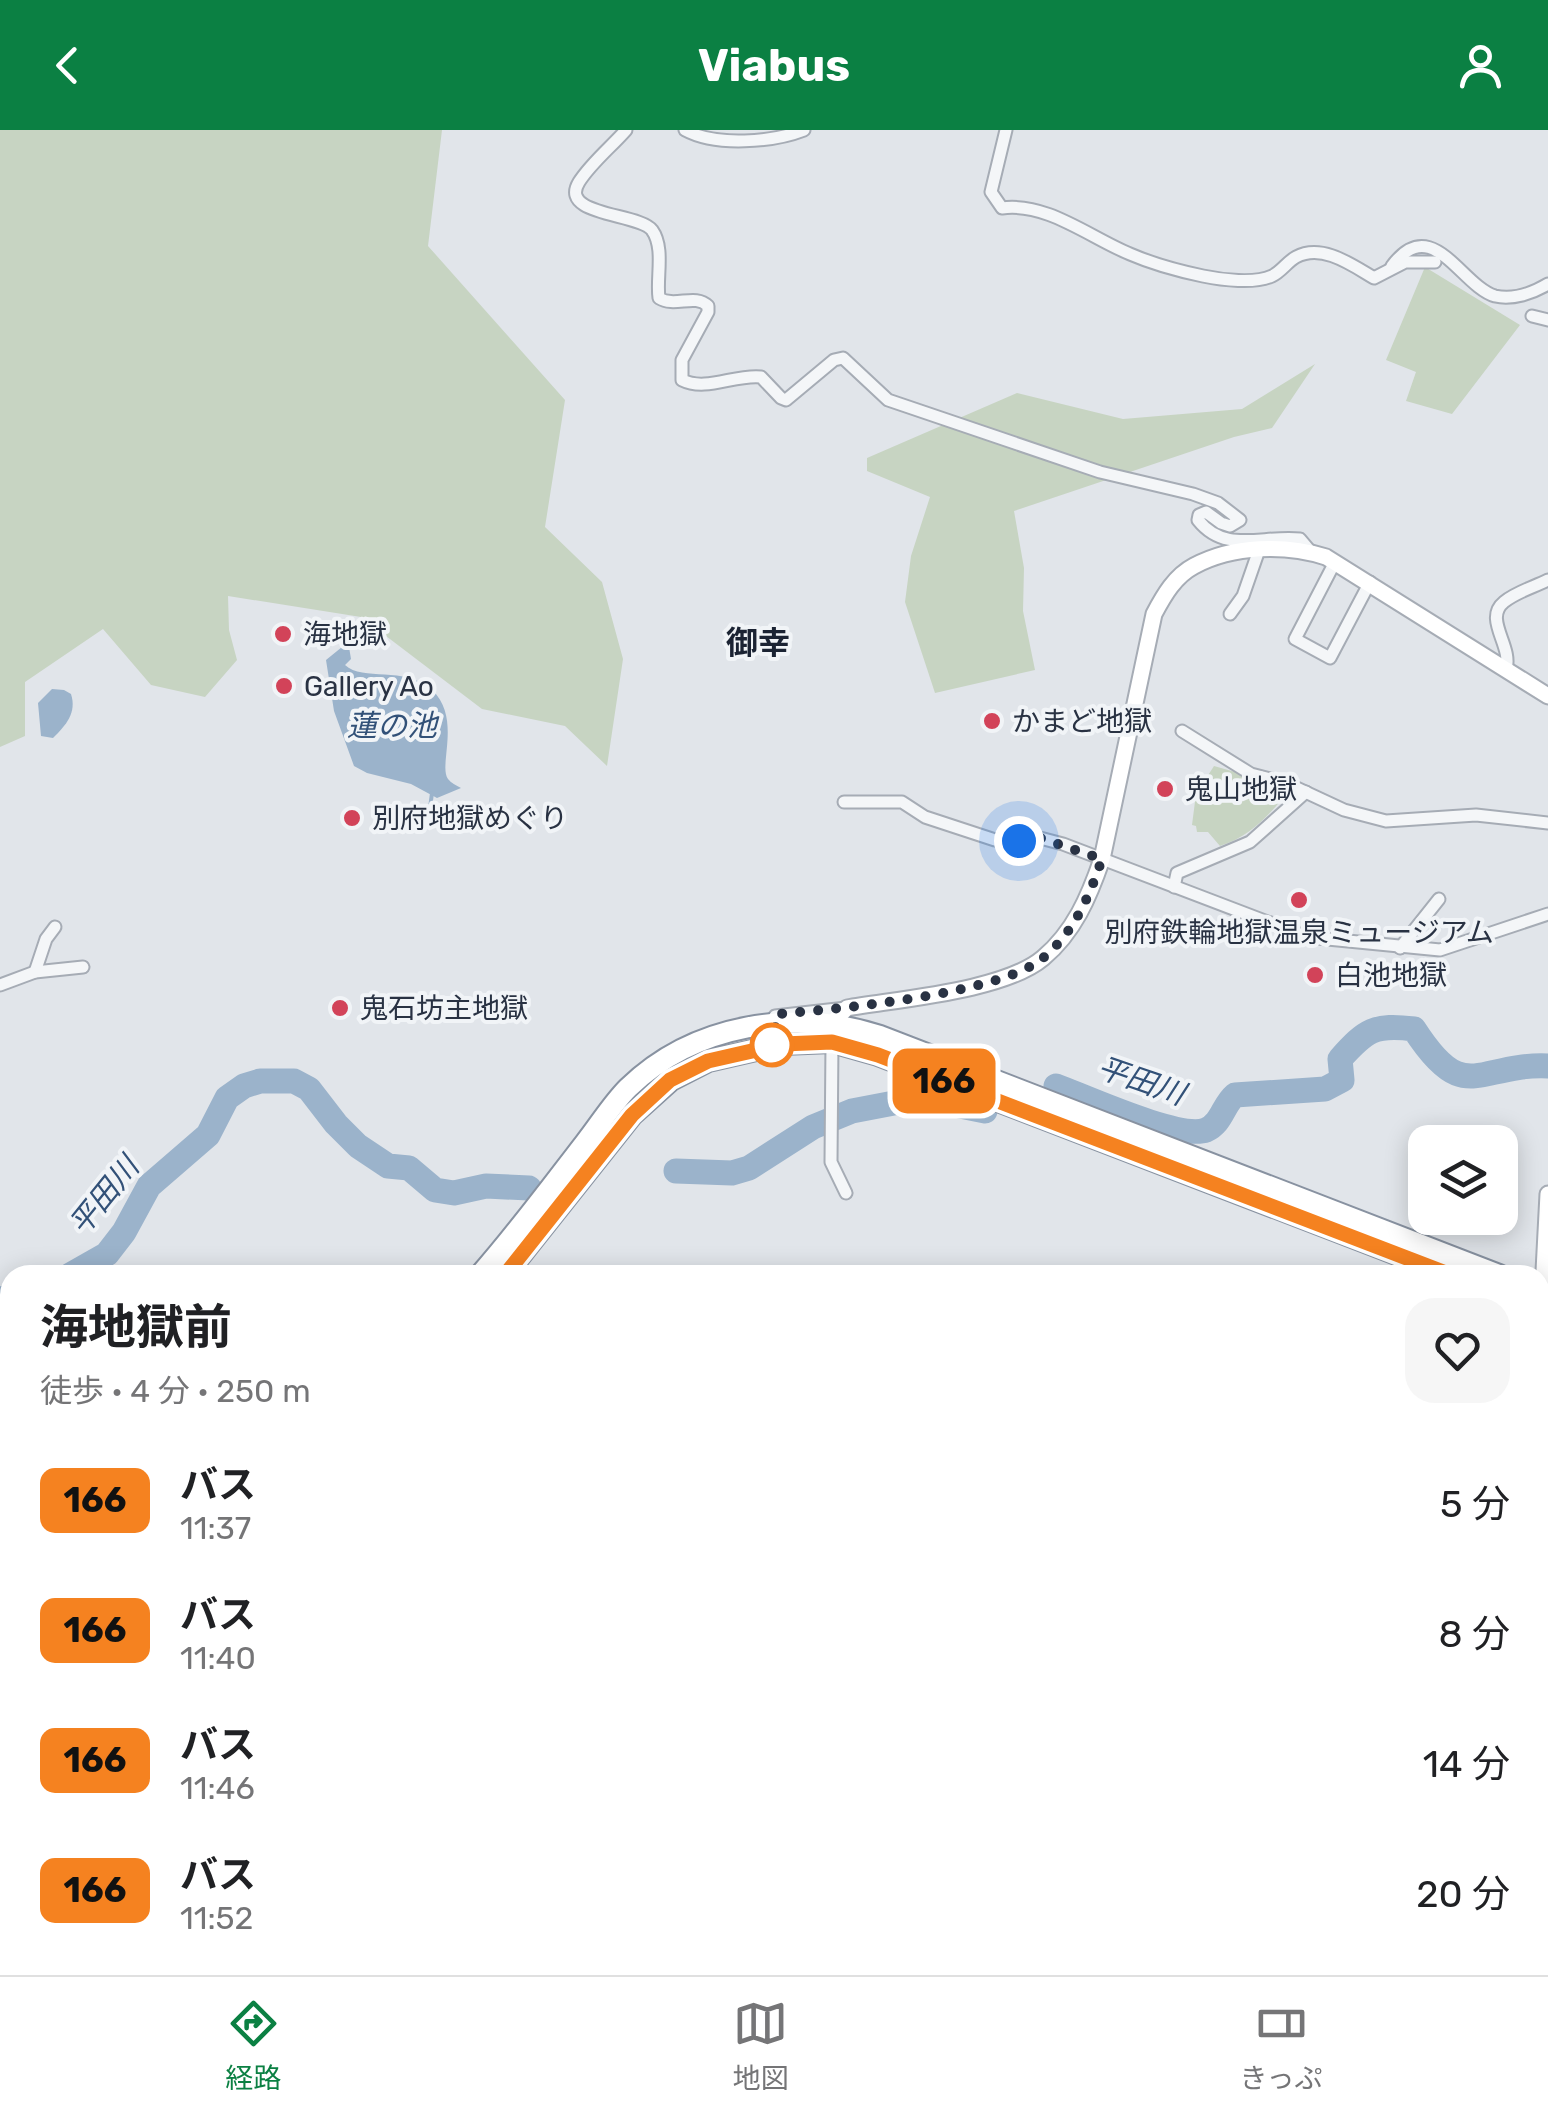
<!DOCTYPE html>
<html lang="ja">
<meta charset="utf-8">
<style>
:root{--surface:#fff;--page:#f6f6f6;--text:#202124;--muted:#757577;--line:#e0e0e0;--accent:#0b8043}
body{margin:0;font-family:Rubik,"Noto Sans JP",sans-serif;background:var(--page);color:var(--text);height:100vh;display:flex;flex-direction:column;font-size:38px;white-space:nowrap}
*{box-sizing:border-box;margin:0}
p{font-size:32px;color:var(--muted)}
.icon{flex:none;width:55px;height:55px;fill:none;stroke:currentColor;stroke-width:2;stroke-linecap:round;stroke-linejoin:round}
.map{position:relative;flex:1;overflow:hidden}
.panel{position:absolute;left:0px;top:1135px;width:1550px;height:710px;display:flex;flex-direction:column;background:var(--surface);border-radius:30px 30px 0 0;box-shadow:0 5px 25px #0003}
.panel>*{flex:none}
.badge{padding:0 20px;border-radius:15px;font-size:35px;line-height:65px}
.controls{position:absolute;left:1408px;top:995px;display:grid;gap:20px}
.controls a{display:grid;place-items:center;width:110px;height:110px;border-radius:20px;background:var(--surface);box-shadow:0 5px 25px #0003;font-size:50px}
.you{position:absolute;width:50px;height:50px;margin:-25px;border:8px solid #fff;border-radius:50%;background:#1a73e8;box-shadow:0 0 0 15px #1a73e833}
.map>.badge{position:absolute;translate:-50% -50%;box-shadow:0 0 0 5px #fff}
.round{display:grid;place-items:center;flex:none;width:105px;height:105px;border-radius:30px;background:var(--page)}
.summary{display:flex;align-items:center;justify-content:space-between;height:170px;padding:0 40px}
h1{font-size:48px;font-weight:700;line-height:75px}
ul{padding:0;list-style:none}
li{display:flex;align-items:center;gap:30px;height:130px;padding:0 40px}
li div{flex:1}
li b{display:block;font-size:38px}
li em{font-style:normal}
li .badge{min-width:110px;font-weight:700;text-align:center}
header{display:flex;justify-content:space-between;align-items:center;height:130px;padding:0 40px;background:var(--accent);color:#fff;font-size:45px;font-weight:700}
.dock{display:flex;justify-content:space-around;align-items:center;height:140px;border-top:2px solid var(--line);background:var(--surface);font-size:28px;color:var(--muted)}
.dock a{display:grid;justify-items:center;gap:5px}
.dock .current{color:var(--accent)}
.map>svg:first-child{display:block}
</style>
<header><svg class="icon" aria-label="back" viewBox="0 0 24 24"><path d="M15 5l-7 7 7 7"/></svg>Viabus<svg class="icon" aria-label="person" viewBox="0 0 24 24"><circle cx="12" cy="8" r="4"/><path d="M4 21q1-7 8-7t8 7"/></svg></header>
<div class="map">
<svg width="1548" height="1845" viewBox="0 0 1548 1845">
<rect width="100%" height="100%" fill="#e1e5ea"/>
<g fill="#c7d4c2">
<polygon points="0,0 442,0 428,116 565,270 545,397 602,452 623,529 607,636 565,596 482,579 361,487 228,466 229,500 237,530 205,567 151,555 103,499 25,552 25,606 0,617"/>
<polygon points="1425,137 1520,195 1452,284 1406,271 1416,242 1386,230"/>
<polygon points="1315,234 1272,298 1234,307 1014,381 1024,438 1023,481 1035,540 935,563 905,472 911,426 930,367 867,341 867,328 1017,263 1123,289 1242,279"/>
<path d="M1214,636l77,22c-21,26 -39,48 -71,58l-12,-14h-11l-1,-6 -4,-1 4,-31z"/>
<polygon points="459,1835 578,1835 578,1845 467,1845"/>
</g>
<g fill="#9bb3cb">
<path d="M342,517h7l2,12 -6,6c18,17 59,0 87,25 30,28 6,76 16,89 3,4 8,6 13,9l-24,10 -26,-14 -44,-11 -13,-7 -20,-55 -8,-51z"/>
<path d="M52,559l12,1 7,4c6,19 -5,31 -18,44l-12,-2 -3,-33z"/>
</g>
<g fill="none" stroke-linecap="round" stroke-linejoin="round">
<polyline stroke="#9bb3cb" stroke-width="4" points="418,694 430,678 432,663"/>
<g stroke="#9bb3cb" stroke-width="25">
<path d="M1056,956c30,11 123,54 150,44 16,-7 17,-25 29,-35l90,-6 17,-9 -2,-21c26,-29 34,-35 74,-30 51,79 63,34 134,37"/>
<polyline points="676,1041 732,1043 749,1038 813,997 852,981 920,968 985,981"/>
<polyline points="70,1145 107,1124 124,1102 149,1056 208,1005 227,968 244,956 260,951 294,951 309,959 336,994 358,1016 388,1036 409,1038 435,1060 454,1063 486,1056 529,1058"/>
<polyline points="0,1169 10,1167"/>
</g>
<defs>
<g id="street">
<path d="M626,0c-15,17 -35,33 -47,52 -21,34 60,31 73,48 13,18 4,48 7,68 16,10 36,-5 49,8v6l-26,48v20c24,12 53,-6 79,-3l20,21 5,2 48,-40 9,-2 45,42 212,72 93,22 25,9 22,17 -10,6 -9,-3 -15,-11 -7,3 -1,5c27,34 63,15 102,19l11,13"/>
<path d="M685,0c31,17 88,12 119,0"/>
<path d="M1006,0l-15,62 11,16c45,-6 87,29 128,46 23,10 49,17 73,22 19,4 52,8 69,0 9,-4 15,-14 24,-19 26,-14 56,8 78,21l31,-16h30"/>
<path d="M1392,136c40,-54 69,20 103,30 18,4 38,-3 53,-12"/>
<polyline points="1532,186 1548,190"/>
<polyline points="1335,432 1295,509 1330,528 1370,452"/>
<polyline points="1230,484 1243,466 1260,417"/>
<path d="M1506,539c7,-23 -23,-50 -2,-67 12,-10 30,-15 44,-22"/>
<polyline points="1182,601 1251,644 1286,653 1344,680 1386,691 1476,685 1548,693"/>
<polyline points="844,672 902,672 925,687 995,710 1008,713 1040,708 1063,714 1307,807 1440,820 1548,784"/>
<polyline points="1174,757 1177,743 1250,712 1306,662"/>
<polyline points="1400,818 1439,769"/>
<polyline points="35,842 46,809 55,797"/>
<polyline points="0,855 35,842 83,837"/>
<polyline points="775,886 846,878"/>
<polyline points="832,912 831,1032 846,1063"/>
<polyline points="1540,1361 1548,1361"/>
<polyline points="0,1393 10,1394"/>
<polyline points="1540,1495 1548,1536"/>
<polyline points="1545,1632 1548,1605"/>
<polyline points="0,1721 10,1722"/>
<polyline points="771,1835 772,1845"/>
<polyline points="1345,1835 1349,1845"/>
<polyline points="192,1845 194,1835"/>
<polyline points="356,1845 359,1835"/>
<polyline points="398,1845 409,1845"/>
<polyline points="666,1845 667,1835"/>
<polyline points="946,1845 951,1835"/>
<polyline points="1115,1845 1117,1835"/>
</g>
<g id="secondary">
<path d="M832,903v-10l15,-15c51,-9 157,-17 196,-50 31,-26 46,-61 59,-99l52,-245c10,-19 21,-38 40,-48 39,-21 92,-22 132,-9l222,139"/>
<polyline points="1540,1218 1548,1064"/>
<polyline points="0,1247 10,1247"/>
<polyline points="1421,1845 1423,1835"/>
</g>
<g id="highway">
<path d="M480,1145c37,-42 71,-88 105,-132 15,-19 27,-39 43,-55 66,-64 167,-80 252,-52l619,239"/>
<polyline points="505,1145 632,985 671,950 708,931 783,914 832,912 878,925 1451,1145"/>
<polyline points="1540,1161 1548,1163"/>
<polyline points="1540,1179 1548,1181"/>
<polyline points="0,1532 10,1524"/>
<polyline points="0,1553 10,1545"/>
</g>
</defs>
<use href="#street" stroke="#a6acb5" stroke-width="15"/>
<use href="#secondary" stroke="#a6acb5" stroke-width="19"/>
<use href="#highway" stroke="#8892a1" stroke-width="24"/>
<use href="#street" stroke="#f4f6f8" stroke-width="11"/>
<use href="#secondary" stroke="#fff" stroke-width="15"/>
<use href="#highway" stroke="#fff" stroke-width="20"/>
</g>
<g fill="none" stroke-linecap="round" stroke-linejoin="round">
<defs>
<polyline id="line" points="505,1145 632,985 670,950 708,931 783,914 832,912 878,925 1451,1145"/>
</defs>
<use href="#line" stroke="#fff" stroke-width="22"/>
<use href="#line" stroke="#f58220" stroke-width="15"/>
<path stroke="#293243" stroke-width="10" stroke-dasharray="0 18" d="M772,915l6,-31c60,-5 223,-20 265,-56 32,-27 46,-61 59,-99l-62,-21 -21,3"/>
</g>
<g fill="#d24359" stroke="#f1f4f7" stroke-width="4">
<circle cx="283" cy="504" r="10"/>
<circle cx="284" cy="556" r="10"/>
<circle cx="992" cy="591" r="10"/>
<circle cx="1165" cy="659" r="10"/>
<circle cx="352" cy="688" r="10"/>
<circle cx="1299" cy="770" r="10"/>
<circle cx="1315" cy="845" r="10"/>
<circle cx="340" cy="878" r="10"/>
</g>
<circle fill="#fff" stroke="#f58220" stroke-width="5" cx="772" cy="915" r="20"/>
<g text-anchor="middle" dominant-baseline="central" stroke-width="8" stroke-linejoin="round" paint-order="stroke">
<g font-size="28" fill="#293243" stroke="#f1f4f7" text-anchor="start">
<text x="303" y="504">海地獄</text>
<text x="304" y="556">Gallery Ao</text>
<text x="1012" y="591">かまど地獄</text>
<text x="1185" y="659">鬼山地獄</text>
<text x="372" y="688">別府地獄めぐり</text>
<text x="1299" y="802" text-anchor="middle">別府鉄輪地獄温泉ミュージアム</text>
<text x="1335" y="845">白池地獄</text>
<text x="360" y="878">鬼石坊主地獄</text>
</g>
<g font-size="30" font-style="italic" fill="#325178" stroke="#f1f4f7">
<text x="392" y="596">蓮の池</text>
<text transform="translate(1141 951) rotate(19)">平田川</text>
<text transform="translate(104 1066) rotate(-51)">平田川</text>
</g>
<g font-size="32" font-weight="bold" fill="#1b2333" stroke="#f1f4f7">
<text x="758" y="513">御幸</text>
</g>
</g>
</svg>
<div class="controls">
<a><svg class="icon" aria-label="layers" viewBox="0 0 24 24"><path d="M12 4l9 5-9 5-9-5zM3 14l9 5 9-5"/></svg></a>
</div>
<div class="you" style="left:1019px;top:711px"></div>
<b class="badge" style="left:944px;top:951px;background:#f58220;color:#111">166</b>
<section class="panel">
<div class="summary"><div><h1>海地獄前</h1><p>徒歩 · 4 分 · 250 m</p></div><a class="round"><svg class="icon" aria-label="heart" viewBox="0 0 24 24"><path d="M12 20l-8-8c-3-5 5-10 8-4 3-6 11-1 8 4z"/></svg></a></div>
<ul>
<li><span class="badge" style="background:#f58220;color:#111">166</span><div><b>バス</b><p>11:37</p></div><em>5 分</em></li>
<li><span class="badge" style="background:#f58220;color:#111">166</span><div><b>バス</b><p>11:40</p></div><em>8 分</em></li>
<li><span class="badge" style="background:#f58220;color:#111">166</span><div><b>バス</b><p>11:46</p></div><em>14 分</em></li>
<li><span class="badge" style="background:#f58220;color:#111">166</span><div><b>バス</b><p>11:52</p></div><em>20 分</em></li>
</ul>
</section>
</div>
<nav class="dock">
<a class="current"><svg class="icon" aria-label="directions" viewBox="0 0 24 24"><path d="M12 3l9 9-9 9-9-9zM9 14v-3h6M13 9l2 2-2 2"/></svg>経路</a>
<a><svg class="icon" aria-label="map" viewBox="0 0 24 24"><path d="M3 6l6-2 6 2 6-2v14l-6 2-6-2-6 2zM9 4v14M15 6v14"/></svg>地図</a>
<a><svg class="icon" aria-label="tickets" viewBox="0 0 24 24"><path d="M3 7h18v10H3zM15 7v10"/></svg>きっぷ</a>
</nav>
